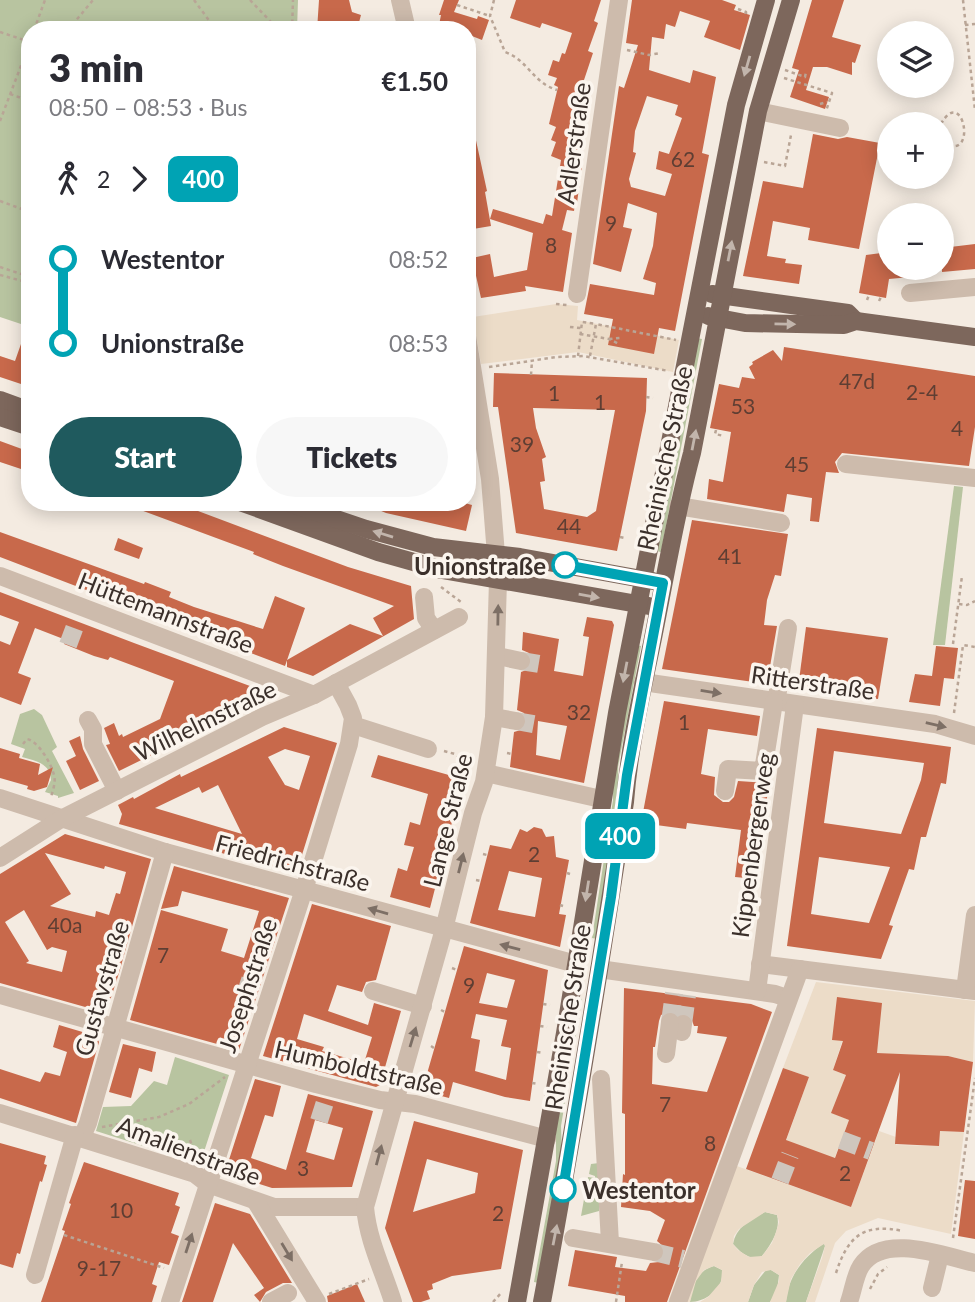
<!DOCTYPE html>
<meta charset="utf-8">
<style>
:root{--surface:#fff;--page:#f7f7f7;--text:#2b2b33;--muted:#7c7c81;--accent:#1f5a5e}
body{margin:0;font-family:Lato,sans-serif;background:var(--page);color:var(--text);height:100vh;display:flex;flex-direction:column;font-size:26px;white-space:nowrap}
*{box-sizing:border-box;margin:0}
p{font-size:23px;color:var(--muted)}
.icon{flex:none;width:38px;height:38px;fill:none;stroke:currentColor;stroke-width:2;stroke-linecap:round;stroke-linejoin:round}
.map{position:relative;flex:1;overflow:hidden}
.details{position:absolute;left:21px;top:21px;width:455px;height:490px;display:flex;flex-direction:column;background:var(--surface);border-radius:28px;box-shadow:0 4px 18px #0003}
.details>*{flex:none}
.badge{padding:0 14px;border-radius:10px;font-size:24px;line-height:46px}
.buttons{position:absolute;left:877px;top:21px;display:grid;gap:14px}
.buttons a{display:grid;place-items:center;width:77px;height:77px;border-radius:50%;background:var(--surface);box-shadow:0 4px 18px #0003;font-size:35px}
.map>.badge{position:absolute;translate:-50% -50%;box-shadow:0 0 0 4px #fff}
.legs{display:flex;align-items:center;gap:10px;height:77px;padding:0 28px;font-size:23px}
.legs p{margin-inline-start:auto}
.headline{display:flex;align-items:center;justify-content:space-between;height:119px;padding:0 28px}
h1{font-size:38px;font-weight:800;line-height:52px}
.primary-button{display:flex;gap:14px;margin-top:auto;padding:14px 28px}
.primary-button a{flex:1;height:80px;border-radius:42px;background:var(--accent);color:#fff;font-size:28px;font-weight:800;line-height:80px;text-align:center}
.primary-button a+a{background:var(--page);color:var(--text)}
ul{padding:0 28px;list-style:none}
li{display:flex;align-items:center;gap:24px;height:84px;font-size:26px}
li i{display:grid;place-items:center;width:10px;height:100%;margin:0 9px;background:currentColor}
li i::after{content:'';width:18px;height:18px;margin:-9px;border:5px solid;border-radius:50%;background:var(--surface)}
li p{margin-inline-start:auto}
li:first-child i{background:linear-gradient(#0000 50%,currentColor 0)}
li:last-child i{background:linear-gradient(currentColor 50%,#0000 0)}
.map>svg:first-child{display:block}
</style>
<div class="map">
<svg width="975" height="1302" viewBox="0 0 975 1302">
<rect width="100%" height="100%" fill="#f4ebe1"/>
<g fill="#b8c4a0">
<polygon points="0,0 298,0 297,30 30,30 30,327 0,317"/>
<polygon points="696,338 702,339 661,552 656,551"/>
<polygon points="954,486 963,487 945,645 933,645"/>
<polygon points="636,645 641,646 618,767 619,796 597,939 592,938 613,800 613,771"/>
<path d="M34,709l8,6 15,32 -5,4 22,42 -16,5v-2l-13,-4 6,-12c-1,-17 -15,-19 -29,-23l3,-8 -14,-5 9,-30z"/>
<polygon points="577,998 582,999 561,1126 562,1156 539,1283 534,1282 556,1161 556,1124"/>
<polygon points="175,1057 229,1075 200,1164 96,1131 103,1107 131,1106 154,1081 167,1085"/>
<polygon points="599,1163 599,1211 581,1216 586,1188 592,1190 593,1186 587,1185 588,1177 595,1178 595,1176 589,1174 591,1164"/>
<path d="M765,1212l12,3c4,15 -6,29 -15,41 -12,5 -21,-3 -29,-12 3,-17 18,-25 32,-32z"/>
<path d="M824,1243l1,3 -19,56h-20c2,-26 17,-44 38,-59z"/>
<path d="M714,1266l8,4c3,18 -16,32 -32,32 1,-16 8,-32 24,-36z"/>
<polygon points="766,1270 771,1270 779,1275 777,1291 770,1302 748,1302 754,1285"/>
</g>
<g fill="#ecdcc8" fill-rule="evenodd">
<polygon points="556,304 578,306 577,320 679,340 673,372 578,352 481,364 473,317"/>
<polygon points="816,982 975,1001 973,1062 952,1057 854,1052 842,1042 833,1070 846,1075 832,1113 849,1120 830,1170 782,1152 809,1077 783,1068"/>
<path d="M879,1131l17,6v8l43,1 1,-15 24,1 -13,102 -73,-16 -32,13 -11,12 -20,59h-9l16,-44 3,-12 -1,-2 -14,9 -10,11 -9,15 -5,23h-16l9,-21v-6l-8,-5 -9,2 -8,13 -6,17h-48l8,-5 13,-15 1,-12 -8,-4 -10,4 -8,11 -6,21h-22l52,-142 131,47zM765,1212l12,3 2,7 -3,10 -4,11 -10,13 -13,1 -11,-7 -5,-6 1,-8 5,-7z"/>
</g>
<g fill="#c8694b" fill-rule="evenodd">
<polygon points="319,0 349,0 352,12 361,15 357,30 317,30"/>
<polygon points="444,0 459,0 454,12 477,19 478,16 489,20 482,40 467,34 467,30 438,30 441,15 439,15"/>
<polygon points="516,0 601,0 594,21 598,23 588,51 593,53 582,86 584,87 579,104 582,105 578,119 582,120 583,148 578,165 582,166 577,203 575,203 574,211 567,210 562,230 572,233 563,292 525,286 526,291 481,298 472,258 490,254 494,277 527,270 533,233 490,219 493,209 543,224 546,214 552,216 561,160 551,156 556,142 551,140 556,127 549,124 558,87 554,85 557,78 548,75 553,60 559,62 562,53 565,54 572,33 542,23 540,28 510,18"/>
<path d="M632,0h90l14,5 -2,5 16,5 -10,35 -36,-13 6,-16 -30,-10 -5,16 -9,-3 -2,15 -12,-2 -3,33 41,13 3,-13 23,7 -14,76 7,2 -34,176 -16,-3 -5,26 -46,-9 5,-26 -29,-5 6,-30 64,11 2,-12 -13,-4 10,-33 4,-33 -29,-10 -5,24 9,2 -11,43 -28,-8 26,-178 5,2 14,-43 -12,-2zM647,96l31,9 -3,10 7,3 -13,36 -10,-3 -3,18 16,5 -7,22 -34,-9 -2,-8 7,-26 -3,-1 2,-21z"/>
<polygon points="812,0 844,0 832,37 861,45 855,63 852,62 852,75 827,67 813,67 806,90 829,97 825,109 790,97 799,70 792,68"/>
<polygon points="467,122 472,122 487,191 485,192 491,226 467,230"/>
<polygon points="813,134 838,139 847,137 880,143 859,249 808,240 810,228 773,221 767,256 786,259 785,263 802,265 799,284 743,276 763,181 803,188"/>
<polygon points="975,244 975,269 942,272 942,248"/>
<polygon points="889,252 889,268 921,268 921,276 889,279 886,298 859,293 866,255"/>
<polygon points="28,324 30,325 30,387 0,377 0,356 15,361"/>
<polygon points="784,347 975,376 975,427 969,466 842,453 835,462 839,473 826,472 819,522 810,521 812,498 787,494 784,512 707,499 709,479 723,482 731,432 710,428 719,384 739,388 742,377 755,379 749,367 753,364 752,362 773,350 782,361"/>
<path d="M494,373l153,5 -1,33 -29,140 -101,-18 -18,-126h-5zM533,408l82,2 -19,101 -9,6 -43,-8 -4,-27 5,-1 -3,-22 4,-2 -10,-29z"/>
<polygon points="0,441 30,452 30,472 0,462"/>
<polygon points="119,502 174,502 348,567 411,586 414,619 313,676 287,667 287,660 350,624 383,636 373,618 394,606 283,566 253,554 254,552"/>
<polygon points="360,502 461,502 472,505 466,531 386,513"/>
<polygon points="692,520 788,534 781,576 775,575 767,600 764,625 777,626 767,684 662,669"/>
<polygon points="0,532 144,584 145,582 171,592 169,597 194,607 263,629 275,596 305,608 285,666 0,557"/>
<polygon points="118,538 143,548 139,559 114,550"/>
<polygon points="0,592 134,643 274,695 119,771 106,745 110,744 104,728 114,723 119,736 122,734 123,737 160,719 174,681 110,657 108,660 94,656 64,644 66,640 35,628 18,673 31,678 21,705 0,697 0,641 10,645 19,622 0,615"/>
<path d="M587,617l25,4 2,4 -30,158 -74,-16 4,-35 10,-3 3,-7 -3,-9 -7,-3 4,-38 8,-3 3,-6 -3,-10 -7,-3 1,-18 36,7 -5,32 29,5 6,-39 -6,-1zM538,721l29,5 -7,34 -24,-5z"/>
<polygon points="806,627 888,638 878,699 798,688"/>
<polygon points="936,646 958,648 954,679 944,678 940,706 909,702 915,674 932,676"/>
<polygon points="664,701 760,716 757,736 708,729 701,774 715,777 714,795 723,802 729,802 734,797 738,781 769,783 756,879 735,877 741,830 687,823 686,829 641,823"/>
<path d="M284,727l53,16 -41,131 -177,-50 3,-10 -4,-9 15,-8 1,2 46,-25 1,3zM285,749l25,7 -11,34 -14,-5 -17,-28zM218,785l24,49 -87,-26 44,-21 3,6z"/>
<path d="M817,728l134,19 -5,37 -5,-1 -15,54h-5l-7,33 -5,-1 -20,56 4,1 -12,33 -94,-13zM834,751l90,12 -3,17 -20,54 -77,-11zM819,857l71,10 -21,56 -58,-9z"/>
<polygon points="80,736 83,749 99,781 80,790 66,761 76,756 69,741"/>
<polygon points="0,748 20,754 19,758 40,764 38,775 53,767 47,787 34,791 27,789 28,786 0,778"/>
<polygon points="378,755 463,779 430,908 390,897 398,868 407,871 414,847 404,845 410,822 420,825 428,794 371,777"/>
<path d="M534,827l8,2 4,8 8,-1 2,21 13,3 -10,54 7,1 -6,32 -90,-24 20,-78 21,4 9,-20 7,3zM509,871l33,7 -7,39 -37,-7z"/>
<path d="M65,834l86,25 -32,114 -12,37 -4,2 -103,-29v-109zM45,853l59,16 1,-3 21,6 -6,22 -4,-1 -7,22 -13,-4 -1,6 -45,-11 21,-12zM24,910l23,40 5,-3 15,4 -5,21 -36,-9 3,-2 -24,-39z"/>
<polygon points="174,866 289,898 239,1050 130,1020 161,910 228,929 221,951 244,958 259,911 182,891 178,906 161,909"/>
<path d="M312,904l79,22 -15,54 -10,2 -4,10 -25,-7 -9,26 40,14 6,-22 27,8 -21,74 -4,2 -113,-31zM304,1014l68,23 -8,26 -42,-12 2,-4 -27,-8z"/>
<path d="M464,946l84,24 -18,131 -25,-4 -52,-15 -4,16 -27,-7zM487,973l28,7 -8,28 -28,-5zM476,1014l31,6 -6,26 10,2 -5,32 -31,-9 5,-31 -9,-2z"/>
<path d="M624,988l127,16 21,8 -105,290h-42v-6l-57,-10 7,-36 42,7 -2,10 31,4 4,-8 9,-1 6,-7 -1,-8 -7,-6 8,-21 -15,-9 -29,-4 2,-33 2,1v-61l-3,-1zM671,1011l19,4 4,11h4l-1,7 30,4 -20,55 -55,-8 1,-37h2l4,-26 2,-6z"/>
<polygon points="837,997 882,1003 877,1053 948,1056 973,1062 964,1132 940,1131 939,1146 895,1144 900,1072 851,1207 746,1169 783,1068 809,1077 786,1140 835,1158 849,1120 831,1113 846,1075 833,1070 843,1041 832,1040"/>
<polygon points="59,1025 96,1036 99,1042 76,1123 0,1098 0,1069 40,1082 45,1072 60,1076 67,1052 53,1047"/>
<polygon points="123,1044 156,1052 152,1072 139,1068 131,1098 109,1092"/>
<path d="M255,1079l26,7 -8,31 -8,-2 -14,43 35,12 22,-76 65,17 -21,76 -80,1 -41,-13 -4,-9zM315,1120l28,8 -9,32 -28,-8z"/>
<path d="M414,1121l109,29 -22,119 -49,7 -20,8 1,5 -6,2 3,8 -9,3h-8l-28,-74zM427,1159l51,14 -3,20 -62,19z"/>
<polygon points="0,1143 46,1156 44,1164 47,1165 42,1182 40,1181 20,1254 17,1253 13,1268 0,1264"/>
<polygon points="84,1162 179,1193 175,1205 180,1207 171,1233 179,1236 169,1265 159,1262 152,1284 157,1286 152,1302 41,1302 65,1231 62,1230 71,1204 69,1203"/>
<polygon points="965,1180 975,1181 975,1239 958,1236"/>
<polygon points="215,1203 250,1214 292,1283 283,1283 266,1292 260,1302 254,1295 264,1288 233,1243 213,1302 182,1302"/>
<polygon points="357,1284 365,1302 328,1302 327,1296"/>
</g>
<g fill="none" stroke-linecap="round" stroke-linejoin="round">
<g stroke="#cfc6bd" stroke-width="18" stroke-dasharray="18 9" stroke-linecap="butt">
<polyline points="68,645 77,621"/>
<polyline points="521,661 545,665"/>
<polyline points="516,721 538,725"/>
<polyline points="239,985 258,991"/>
<polyline points="670,1022 674,993"/>
<polyline points="683,1024 687,995"/>
<polyline points="319,1121 326,1099"/>
<polyline points="841,1140 871,1151"/>
<polyline points="780,1181 790,1155"/>
<polyline points="654,1252 683,1259"/>
</g>
<g stroke="#b9a596" stroke-width="2.5" stroke-dasharray="3.5 3.5" stroke-linecap="butt">
<polyline points="194,0 216,30"/>
<polyline points="250,0 271,22 275,30"/>
<path d="M494,0l-4,16 15,36c23,8 28,31 52,38"/>
<polyline points="963,0 975,110"/>
<polyline points="457,5 490,16"/>
<polyline points="738,9 746,12 746,14"/>
<polyline points="965,25 975,24"/>
<polyline points="34,30 45,0"/>
<polyline points="68,30 93,0"/>
<polyline points="292,30 293,0"/>
<polyline points="0,32 30,42"/>
<polyline points="627,50 649,55 661,53"/>
<polyline points="785,70 805,77 806,72"/>
<polyline points="784,78 832,93 826,111"/>
<polyline points="10,94 30,101"/>
<polyline points="581,98 590,101"/>
<polyline points="820,104 827,102"/>
<polyline points="0,121 30,42"/>
<path d="M941,124c20,-36 34,24 12,22l-11,-10"/>
<polyline points="764,162 785,166 791,135"/>
<polyline points="0,201 30,212"/>
<polyline points="0,267 30,277"/>
<polyline points="0,275 30,283"/>
<polyline points="867,300 869,295"/>
<polyline points="879,301 881,297"/>
<polyline points="556,304 567,305"/>
<polyline points="570,327 581,328"/>
<polyline points="580,334 609,339 619,344"/>
<polyline points="609,339 620,338"/>
<polyline points="578,356 582,322 596,324"/>
<polyline points="590,356 596,324 676,340"/>
<polyline points="489,367 557,357 583,356 669,371"/>
<polyline points="531,375 532,361"/>
<polyline points="646,397 653,398"/>
<polyline points="716,430 715,434 724,436"/>
<polyline points="620,537 625,538"/>
<polyline points="441,587 461,602"/>
<polyline points="959,604 967,605 975,601"/>
<polyline points="953,644 962,576"/>
<polyline points="954,713 963,645 975,647"/>
<path d="M23,744l4,-5c11,2 24,24 27,36 2,7 -1,15 -3,22"/>
<polyline points="444,751 455,754 470,767"/>
<polyline points="507,753 512,754"/>
<polyline points="483,854 487,855"/>
<polyline points="567,873 570,874"/>
<polyline points="476,880 481,881"/>
<polyline points="560,905 563,906"/>
<polyline points="452,968 457,970"/>
<polyline points="543,1004 550,1005"/>
<polyline points="441,1010 445,1012"/>
<polyline points="540,1026 547,1027"/>
<polyline points="431,1046 434,1048"/>
<polyline points="537,1052 543,1053"/>
<polyline points="532,1083 538,1084"/>
<polyline points="102,1127 159,1117 189,1104 225,1077"/>
<polyline points="190,1140 196,1157"/>
<polyline points="64,1235 164,1268"/>
<polyline points="953,1238 975,1078"/>
<path d="M836,1273c12,-37 27,-50 67,-42"/>
<polyline points="870,1289 878,1274 887,1267"/>
<polyline points="329,1294 369,1279"/>
<polyline points="493,1302 502,1292"/>
<polyline points="616,1302 622,1262"/>
</g>
<g stroke="#cdbbac" stroke-width="18">
<polyline points="400,0 407,30"/>
<polyline points="758,111 840,128"/>
<polyline points="910,293 975,287"/>
<polyline points="577,294 619,0"/>
<polyline points="846,464 975,478"/>
<polyline points="678,506 781,523"/>
<polyline points="0,576 314,695"/>
<polyline points="424,597 426,618 434,630"/>
<polyline points="498,656 521,661"/>
<polyline points="643,682 935,724 975,736"/>
<polyline points="776,703 788,628"/>
<polyline points="494,717 516,721"/>
<polyline points="88,720 93,729 93,744 117,791"/>
<polyline points="353,725 428,749"/>
<polyline points="486,773 601,799"/>
<polyline points="725,791 728,769 763,771 774,702"/>
<polyline points="0,798 165,852 576,964"/>
<polyline points="0,858 61,819 262,717 314,695 459,617"/>
<polyline points="760,964 975,991"/>
<polyline points="599,969 775,994 784,997 787,1003"/>
<polyline points="965,990 975,915"/>
<polyline points="373,991 423,1006"/>
<polyline points="757,991 795,705"/>
<polyline points="0,995 316,1084 380,1100 415,1104 547,1139"/>
<polyline points="682,1032 683,1024"/>
<polyline points="666,1054 670,1022"/>
<polyline points="601,1079 610,1243"/>
<polyline points="0,1113 195,1174 208,1184 274,1207 365,1207"/>
<polyline points="82,1137 88,1123 165,852"/>
<polyline points="256,1202 317,1302"/>
<polyline points="573,1238 654,1252"/>
<polyline points="35,1275 75,1135"/>
<polyline points="932,1288 940,1255"/>
<polyline points="170,1302 310,871 349,744 353,718 348,705 336,683"/>
<polyline points="271,1302 288,1293"/>
<path d="M393,1302c-10,-32 -25,-61 -28,-95l79,-278 29,-116 11,-31 10,-65 4,-137 -8,-101 -23,-143"/>
<polyline points="678,1302 800,969"/>
<path d="M849,1302c4,-11 6,-27 12,-36 22,-34 83,-10 114,-3"/>
</g>
<g stroke="#7d675c" stroke-width="18">
<polyline points="712,294 848,313 856,321"/>
<polyline points="708,316 745,323 844,325 856,321 975,337"/>
<polyline points="0,400 30,411"/>
<polyline points="0,417 30,427"/>
<polyline points="240,502 378,552 442,570 649,606"/>
<polyline points="286,502 366,529 433,547 520,557 653,581"/>
<polyline points="517,1302 565,1033 617,713 736,105 766,0"/>
<path d="M542,1302c31,-166 58,-333 83,-500 4,-53 16,-106 27,-159 13,-64 23,-127 40,-190l66,-342 33,-111"/>
</g>
</g>
<defs><path id="oneway-solid" d="M-6-.8H1V-3.2L6.5 0L1 3.2V.8H-6Z" transform="scale(1.75)"/></defs>
<g fill="#c2b5ac">
<use href="#oneway-solid" transform="translate(747 66) rotate(106)"/>
<use href="#oneway-solid" transform="translate(730 251) rotate(-79)"/>
<use href="#oneway-solid" transform="translate(785 324) rotate(1)"/>
<use href="#oneway-solid" transform="translate(694 440) rotate(-79)"/>
<use href="#oneway-solid" transform="translate(383 534) rotate(-163)"/>
<use href="#oneway-solid" transform="translate(589 596) rotate(10)"/>
<use href="#oneway-solid" transform="translate(625 672) rotate(101)"/>
<use href="#oneway-solid" transform="translate(587 891) rotate(99)"/>
<use href="#oneway-solid" transform="translate(555 1235) rotate(-79)"/>
</g>
<g fill="#7d6f65">
<use href="#oneway-solid" transform="translate(498 615) rotate(-89)"/>
<use href="#oneway-solid" transform="translate(711 692) rotate(9)"/>
<use href="#oneway-solid" transform="translate(936 725) rotate(13)"/>
<use href="#oneway-solid" transform="translate(461 863) rotate(-76)"/>
<use href="#oneway-solid" transform="translate(378 911) rotate(-164)"/>
<use href="#oneway-solid" transform="translate(510 947) rotate(-165)"/>
<use href="#oneway-solid" transform="translate(413 1037) rotate(-73)"/>
<use href="#oneway-solid" transform="translate(379 1155) rotate(-75)"/>
<use href="#oneway-solid" transform="translate(189 1243) rotate(-72)"/>
<use href="#oneway-solid" transform="translate(287 1252) rotate(59)"/>
</g>
<g fill="none" stroke-linecap="round" stroke-linejoin="round">
<defs>
<polyline id="line-1" points="563,1189 611,897 627,775 663,583 565,565"/>
</defs>
<use href="#line-1" stroke="#fff" stroke-width="16"/>
<use href="#line-1" stroke="#00a3b4" stroke-width="10"/>
</g>
<g fill="#fff" stroke="#00a3b4" stroke-width="3.5">
<circle cx="565" cy="565" r="12"/>
<circle cx="563" cy="1189" r="12"/>
</g>
<g text-anchor="middle" dominant-baseline="central" stroke-width="7" stroke-linejoin="round" paint-order="stroke">
<g font-size="21" fill="#5e3e33">
<text x="683" y="158">62</text>
<text x="611" y="222">9</text>
<text x="551" y="244">8</text>
<text x="857" y="380">47d</text>
<text x="922" y="391">2-4</text>
<text x="554" y="392">1</text>
<text x="600" y="401">1</text>
<text x="743" y="405">53</text>
<text x="957" y="427">4</text>
<text x="522" y="443">39</text>
<text x="797" y="463">45</text>
<text x="569" y="525">44</text>
<text x="730" y="555">41</text>
<text x="579" y="711">32</text>
<text x="684" y="721">1</text>
<text x="534" y="853">2</text>
<text x="65" y="924">40a</text>
<text x="163" y="954">7</text>
<text x="469" y="984">9</text>
<text x="665" y="1103">7</text>
<text x="710" y="1142">8</text>
<text x="303" y="1167">3</text>
<text x="845" y="1172">2</text>
<text x="121" y="1209">10</text>
<text x="498" y="1212">2</text>
<text x="99" y="1267">9-17</text>
</g>
<g font-size="24" fill="#3b302b" stroke="#fbf5ee">
<text transform="translate(573 143) rotate(-82)">Adlerstraße</text>
<text transform="translate(664 458) rotate(-78)">Rheinische Straße</text>
<text transform="translate(166 612) rotate(21)">Hüttemannstraße</text>
<text transform="translate(813 682) rotate(8)">Ritterstraße</text>
<text transform="translate(205 720) rotate(-26)">Wilhelmstraße</text>
<text transform="translate(447 820) rotate(-76)">Lange Straße</text>
<text transform="translate(752 845) rotate(-82)">Kippenbergerweg</text>
<text transform="translate(293 862) rotate(15)">Friedrichstraße</text>
<text transform="translate(247 985) rotate(-72)">Josephstraße</text>
<text transform="translate(101 988) rotate(-74)">Gustavstraße</text>
<text transform="translate(567 1017) rotate(-81)">Rheinische Straße</text>
<text transform="translate(359 1067) rotate(13)">Humboldtstraße</text>
<text transform="translate(189 1150) rotate(21)">Amalienstraße</text>
</g>
<g font-size="24" font-weight="bold" fill="#3b302b" stroke="#fbf5ee" text-anchor="end">
<text x="546" y="565">Unionstraße</text>
<text x="582" y="1189" text-anchor="start">Westentor</text>
</g>
</g>
</svg>
<div class="buttons">
<a><svg class="icon" aria-label="layers" viewBox="0 0 24 24"><path d="M12 4l9 5-9 5-9-5zM3 14l9 5 9-5"/></svg></a>
<a>+</a>
<a>−</a>
</div>
<b class="badge" style="left:620px;top:836px;background:#00a3b4;color:#fff">400</b>
<section class="details">
<div class="headline"><div><h1>3 min</h1><p>08:50 – 08:53 · Bus</p></div><b>€1.50</b></div>
<div class="legs"><svg class="icon" aria-label="walk" viewBox="0 0 24 24"><circle cx="13" cy="4" r="2"/><path d="M13 8l-2 6 4 7M11 14l-3 7M7 12l3-4h3l4 4"/></svg>2<svg class="icon" aria-label="forward" viewBox="0 0 24 24"><path d="M9 5l7 7-7 7"/></svg><b class="badge" style="background:#00a3b4;color:#fff">400</b></div>
<ul>
<li><i style="color:#00a3b4"></i><b>Westentor</b><p>08:52</p></li>
<li><i style="color:#00a3b4"></i><b>Unionstraße</b><p>08:53</p></li>
</ul>
<div class="primary-button"><a>Start</a><a>Tickets</a></div>
</section>
</div>
